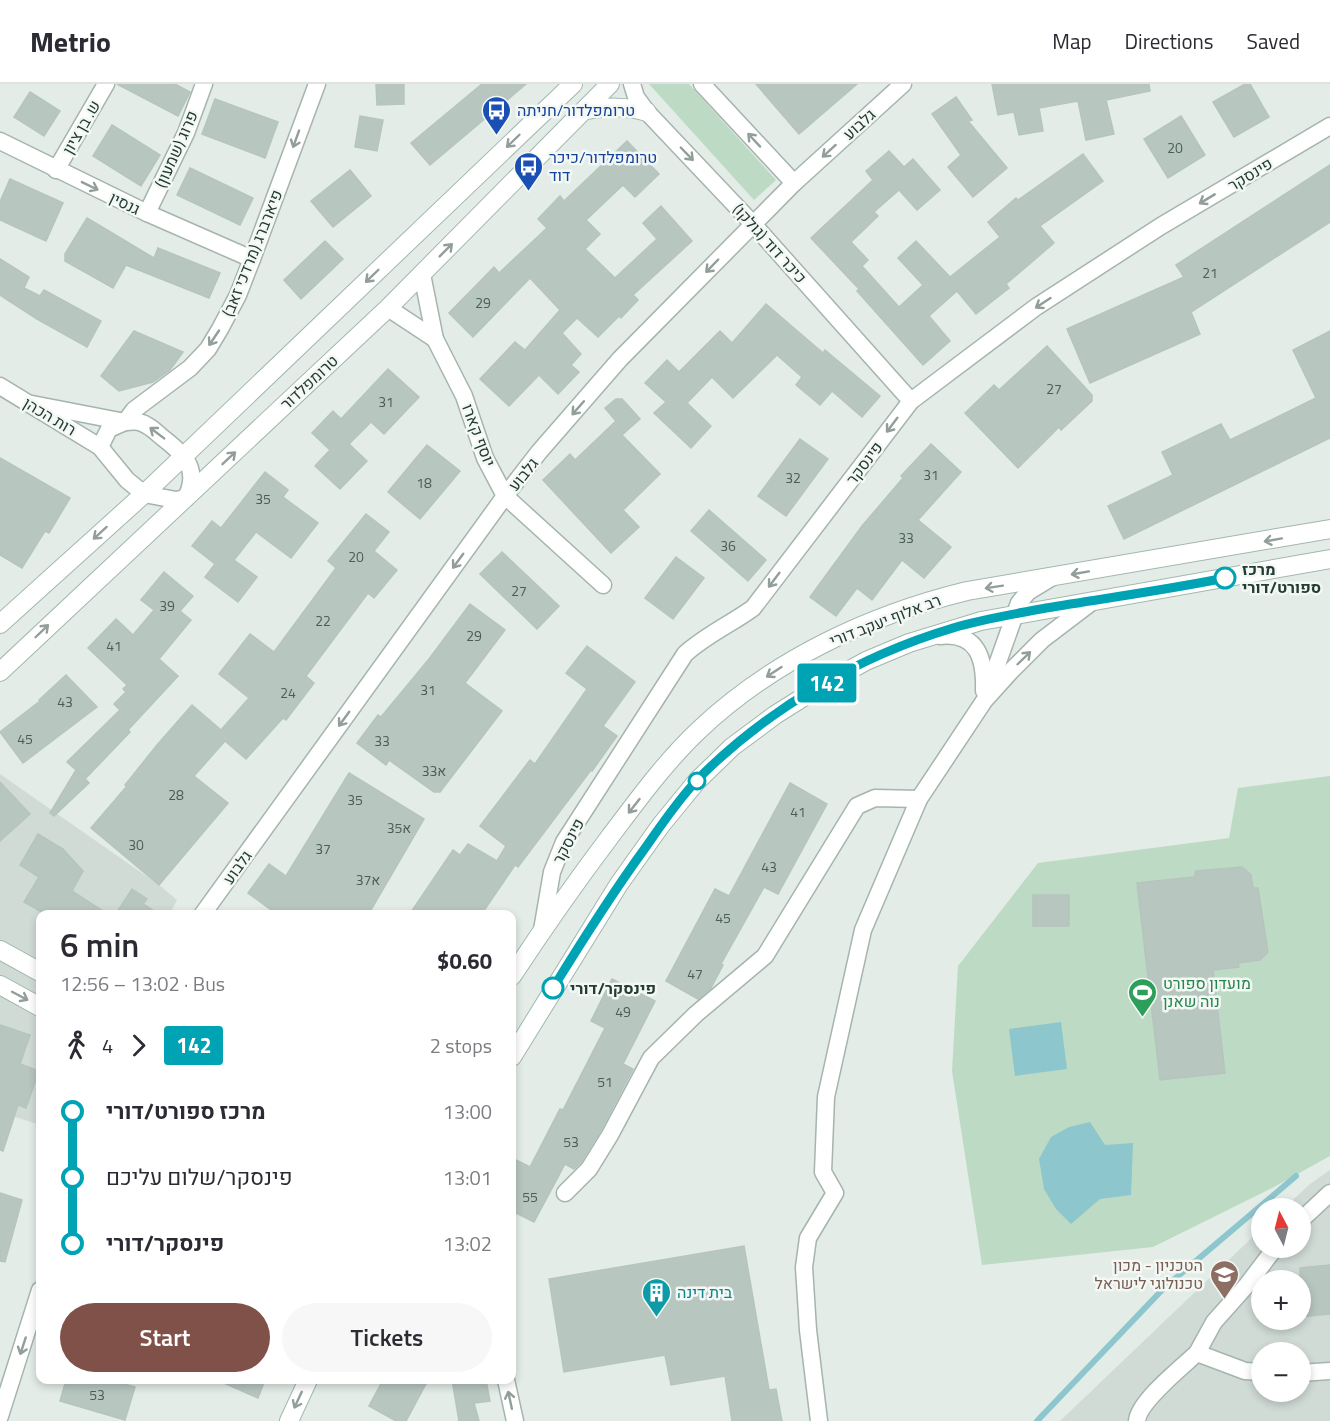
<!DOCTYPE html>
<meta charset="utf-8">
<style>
:root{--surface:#fff;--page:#f7f7f7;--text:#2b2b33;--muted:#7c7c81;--line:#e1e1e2;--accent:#805149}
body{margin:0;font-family:"Titillium Web",Heebo,sans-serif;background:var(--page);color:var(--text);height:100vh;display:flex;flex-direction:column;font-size:22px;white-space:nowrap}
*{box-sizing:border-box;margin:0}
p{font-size:20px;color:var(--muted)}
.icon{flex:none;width:33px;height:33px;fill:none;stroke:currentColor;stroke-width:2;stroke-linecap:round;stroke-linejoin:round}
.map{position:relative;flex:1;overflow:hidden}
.panel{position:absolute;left:36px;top:826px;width:480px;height:474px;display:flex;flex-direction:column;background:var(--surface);border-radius:12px;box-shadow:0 3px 9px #0003}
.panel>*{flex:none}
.badge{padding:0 12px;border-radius:4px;font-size:21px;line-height:39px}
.needle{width:39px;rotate:353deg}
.fabs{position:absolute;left:1251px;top:1114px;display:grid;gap:12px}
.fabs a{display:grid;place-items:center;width:60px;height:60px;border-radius:50%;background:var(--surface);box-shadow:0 3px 9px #0003;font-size:30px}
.map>.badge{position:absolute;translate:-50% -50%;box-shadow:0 0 0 3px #fff}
.legs{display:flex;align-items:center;gap:9px;height:66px;padding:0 24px;font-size:20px}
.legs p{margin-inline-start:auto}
.head{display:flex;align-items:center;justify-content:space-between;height:102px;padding:0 24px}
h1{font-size:33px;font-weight:600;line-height:45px}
.button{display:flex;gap:12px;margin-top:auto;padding:12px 24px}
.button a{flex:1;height:69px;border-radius:36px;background:var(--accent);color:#fff;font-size:24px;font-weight:600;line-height:69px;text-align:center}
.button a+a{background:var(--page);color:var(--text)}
ul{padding:0 24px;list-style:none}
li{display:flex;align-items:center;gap:21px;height:66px;font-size:22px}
li i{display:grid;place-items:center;width:9px;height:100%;margin:0 8px;background:currentColor}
li i::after{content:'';width:15px;height:15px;margin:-8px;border:4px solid;border-radius:50%;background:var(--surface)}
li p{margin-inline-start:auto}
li:first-child i{background:linear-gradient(#0000 50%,currentColor 0)}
li:last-child i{background:linear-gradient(currentColor 50%,#0000 0)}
header{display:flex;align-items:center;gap:36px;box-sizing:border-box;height:84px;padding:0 30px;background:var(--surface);border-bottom:2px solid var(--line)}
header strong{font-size:28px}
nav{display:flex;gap:33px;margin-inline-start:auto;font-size:21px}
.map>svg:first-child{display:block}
</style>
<header>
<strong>Metrio</strong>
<nav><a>Map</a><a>Directions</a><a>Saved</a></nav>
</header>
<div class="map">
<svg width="1330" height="1337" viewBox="0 0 1330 1337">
<rect width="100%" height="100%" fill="#e3ece7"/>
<g fill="#d1dbd6" fill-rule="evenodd">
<polygon points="0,690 159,801 177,816 169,831 40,831 40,1041 0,1028"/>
<path d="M1330,1086v251h-270l201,-192 1,19h38v-39h-17l27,-25zM1262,1197h38v39h-38zM1262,1269h38v39h-38z"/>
</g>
<g fill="#bddbc4">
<polygon points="649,0 689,0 776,96 754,116"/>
<polygon points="1330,692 1330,1072 1274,1103 1153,1163 982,1181 952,987 958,882 1038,779 1229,754 1238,704"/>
</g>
<g fill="#8ec6cd">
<polygon points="1061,938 1067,985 1015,992 1009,945"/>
<polygon points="1090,1038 1105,1061 1133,1059 1131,1111 1100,1115 1071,1140 1056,1125 1044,1105 1039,1075 1051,1053 1069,1043"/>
</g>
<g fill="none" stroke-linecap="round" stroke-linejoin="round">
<polyline stroke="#8ec6cd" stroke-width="6" points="1037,1337 1164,1204 1296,1092"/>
</g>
<g fill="#b8c6c0" stroke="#b5c5be" stroke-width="1.5">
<polygon points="117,0 175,0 190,8 178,32"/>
<polygon points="376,0 404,0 404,20 377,21"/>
<polygon points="482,0 526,0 430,81 411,59"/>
<polygon points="756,0 857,0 799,50"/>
<polygon points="992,0 1149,0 1150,7 1106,16 1114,50 1086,56 1078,17 1039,24 1043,47 1019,51 1014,28 998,31"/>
<polygon points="1245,0 1250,0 1269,33 1234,53 1213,18"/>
<polygon points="30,8 60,27 44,52 14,33"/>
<polygon points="956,13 972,36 968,37 1007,84 973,113 948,83 961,71 932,30"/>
<polygon points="215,15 278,38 265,74 202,50"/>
<polygon points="360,32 383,36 377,67 355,63"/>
<polygon points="1181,32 1205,71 1168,94 1144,55"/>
<polygon points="112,41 160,71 141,102 93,72"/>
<polygon points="627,57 659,90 635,113 623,101 586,136 600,150 585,165 615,194 657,155 643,139 661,122 692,157 633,211 638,216 621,234 619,232 598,253 577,234 562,249 581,270 571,281 579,288 558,310 539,291 509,322 480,295 515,258 525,266 560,226 530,194 473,253 449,229 494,183 499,189 547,144 538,135 560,112 564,117"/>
<polygon points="889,67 904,83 913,75 940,106 917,126 899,106 874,128 878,132 851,158 868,176 862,182 899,223 923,201 898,174 916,157 950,193 1000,153 988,138 1016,114 1018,116 1083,70 1103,97 1040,142 1054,159 1006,200 1009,204 976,230 957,207 929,232 950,257 923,281 857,207 859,205 811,154 873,96 866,87"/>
<polygon points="1330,81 1330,138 1191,228 1200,250 1090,299 1067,245 1184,193 1176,181"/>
<polygon points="190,84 253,114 240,141 177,111"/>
<polygon points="350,86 371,112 333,143 311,117"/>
<polygon points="10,95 63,119 46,157 0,136 0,118"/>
<polygon points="87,134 154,174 158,164 220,189 209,214 126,181 113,204 65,177 65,170"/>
<polygon points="325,157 343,175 301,215 284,196"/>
<polygon points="0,175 29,193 24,204 40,212 44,206 101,237 87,263 37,235 0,211"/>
<polygon points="766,220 823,269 825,266 880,312 862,333 832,307 820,321 796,301 802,293 777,271 733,314 712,293 687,319 711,342 691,364 654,329 666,318 645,299 667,276 679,288 720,247 732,259"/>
<polygon points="134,247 183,268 170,286 153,298 119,307 101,292"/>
<polygon points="1330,247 1330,354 1124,455 1108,422 1173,391 1162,368 1221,340 1230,356 1316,314 1293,266"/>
<polygon points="1047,262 1092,311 1092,317 1061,346 1059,343 1018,384 965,329 994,301 999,306"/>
<polygon points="388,285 419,313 384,350 371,338 349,360 367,377 340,405 315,382 330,366 312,349 333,327 341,335"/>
<polygon points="616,315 622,315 640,335 622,351 660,390 623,426 639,443 611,469 543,396 570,370 575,376 616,337 605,324"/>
<polygon points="800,355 828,375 786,432 758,412"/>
<polygon points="931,360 961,388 918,436 951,463 924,494 902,476 872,516 857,504 836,532 810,513 862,442 903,394 901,392"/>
<polygon points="427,361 460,387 420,435 388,408"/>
<polygon points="0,374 70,414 49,449 45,447 22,484 0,471"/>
<polygon points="265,388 288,406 283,413 318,439 291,474 256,448 234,476 257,493 238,518 205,493 215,480 192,462 212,437 221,444"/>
<polygon points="709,426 766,476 748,497 691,447"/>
<polygon points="366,430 389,448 374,467 397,486 374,514 368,509 306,592 314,599 286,636 283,634 246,675 225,657 194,692 228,719 159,801 91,744 127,702 125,701 157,661 192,621 221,646 249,614 219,590 250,550 274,568 336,484 328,477"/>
<polygon points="502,468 559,522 537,545 480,490"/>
<polygon points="676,473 704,494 673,535 645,514"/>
<polygon points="164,488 193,512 180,527 191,536 159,575 178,592 128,646 130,648 86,694 77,686 89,699 54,732 50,729 76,686 67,678 120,626 114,620 126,608 123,605 127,601 88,564 116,535 133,551 154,526 141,516"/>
<polygon points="470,520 505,546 465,599 502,627 440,708 434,708 389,676 386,681 357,659 378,631 381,633 429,575"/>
<polygon points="587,562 635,598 603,642 617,652 592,687 591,686 518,783 515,781 481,831 409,831 453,766 460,771 468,760 497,777 506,762 480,742 530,676 535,680 587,605 566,589"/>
<polygon points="66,591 97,623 23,679 0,648 40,617 39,616"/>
<polygon points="349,689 424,735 368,831 278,831 248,809 269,780 286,792"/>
<polygon points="0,698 30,730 0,757"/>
<polygon points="790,699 827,720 778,810 764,803 721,880 723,881 711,904 698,915 666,897 715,805 729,812"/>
<polygon points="38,750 63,765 83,787 72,807 109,831 47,831 24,818 39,793 20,781"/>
<polygon points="1242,783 1251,791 1253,804 1258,804 1268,868 1260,876 1238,879 1239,883 1213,886 1225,989 1160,996 1137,799 1194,793 1196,787"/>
<polygon points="132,805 147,815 143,820 160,831 115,831"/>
<rect x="1033" y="811" width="36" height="31"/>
<polygon points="612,895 655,917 623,980 633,985 601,1046 581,1078 574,1085 565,1080 534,1138 512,1127 512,1074 530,1083 560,1025 563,1026 605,944 591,937"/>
<polygon points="0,941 30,951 20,980 39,987 26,1024 18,1021 3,1067 0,1066"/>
<polygon points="0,1109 22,1116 5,1178 0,1177"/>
<polygon points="744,1162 769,1306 776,1305 782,1337 732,1337 725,1292 671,1301 665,1271 564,1288 549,1195"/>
<polygon points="1330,1181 1330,1230 1300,1233 1300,1184"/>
<polygon points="66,1296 110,1296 135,1303 125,1336 60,1317"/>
<polygon points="217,1296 265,1296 258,1314"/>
<polygon points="383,1296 428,1296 406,1337 396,1337 369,1322"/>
<polygon points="452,1296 486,1296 490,1317 474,1319 479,1337 459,1337"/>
</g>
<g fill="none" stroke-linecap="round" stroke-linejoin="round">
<defs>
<g id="street">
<polyline points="632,0 636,13 647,28 753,140 911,317"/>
<polyline points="702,0 794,99"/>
<polyline points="0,57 147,129 252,175"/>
<polyline points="56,86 106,0"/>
<polyline points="147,129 186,49 204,0"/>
<polyline points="422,190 435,255 464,312 485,374 505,412 603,501"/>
<polyline points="388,224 435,255"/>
<path d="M0,302l100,61 27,33 17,14 32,6 10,-2c14,-29 -1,-43 -23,-60 -7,-6 -15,-14 -24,-16 -4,-1 -10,0 -14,0l-98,-19"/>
<polyline points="100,363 109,345 125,338 134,326 190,284 208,265 220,245 238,211 252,175 317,0"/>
<path d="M940,552c38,-4 45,23 44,55"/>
<polyline points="988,606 1019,519 1028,508 1051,494"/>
<polyline points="202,831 505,412 539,368 620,275 794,99 903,0"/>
<path d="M542,846l10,-58 12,-30 121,-188c21,-19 46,-30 68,-46l158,-207 125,-94 125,-81 169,-100"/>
<polyline points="565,1109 589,1085 610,1051 651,974 696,930 765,872 857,722 875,714 919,715"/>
<polyline points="1300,1137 1330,1109"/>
<polyline points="1262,1288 1245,1287 1197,1269 1214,1238 1247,1201 1275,1164"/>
<polyline points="1300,1289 1330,1287"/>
<polyline points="506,1296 515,1337"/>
<polyline points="0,1332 40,1206"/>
<polyline points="819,1337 808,1246 804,1183 808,1154 835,1109 823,1088 826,1013 863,846 919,715 984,617 1011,587 1042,556 1092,518"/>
<path d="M1137,1337c1,-19 45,-54 60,-68"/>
</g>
<g id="secondary">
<path d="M586,26c21,-3 40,-4 61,2"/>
<polyline points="0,540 144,410 573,0"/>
<polyline points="0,588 388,224 610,0"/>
<polyline points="0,866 40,888"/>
<path d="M512,892c31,-47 63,-93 97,-138 28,-37 56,-76 90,-108 74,-70 170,-115 268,-139l363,-62"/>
<polyline points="0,901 40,923"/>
<polyline points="512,973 619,800 661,741 697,697 732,663 775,631 821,602 866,577 909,559 981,537 1330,475"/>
<polyline points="289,1337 308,1296"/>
</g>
</defs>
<use href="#street" stroke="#a6b4ae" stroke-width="19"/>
<use href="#secondary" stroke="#a2b7af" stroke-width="20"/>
<use href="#street" stroke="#fff" stroke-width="16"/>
<use href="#secondary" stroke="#fff" stroke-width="18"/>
</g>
<defs><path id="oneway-shaft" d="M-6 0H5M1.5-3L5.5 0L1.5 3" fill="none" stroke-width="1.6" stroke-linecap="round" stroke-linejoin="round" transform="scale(1.5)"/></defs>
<g stroke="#929e9a">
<use href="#oneway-shaft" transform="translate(296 55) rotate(110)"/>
<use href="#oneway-shaft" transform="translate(754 56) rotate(-133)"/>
<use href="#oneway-shaft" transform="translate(513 57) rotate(136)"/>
<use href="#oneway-shaft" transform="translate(829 67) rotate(138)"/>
<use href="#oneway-shaft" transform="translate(687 70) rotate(46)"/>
<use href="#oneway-shaft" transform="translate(90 102) rotate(26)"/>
<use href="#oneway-shaft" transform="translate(1207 115) rotate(149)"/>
<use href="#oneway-shaft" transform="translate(446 166) rotate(-45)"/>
<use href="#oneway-shaft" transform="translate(712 182) rotate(134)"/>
<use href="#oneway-shaft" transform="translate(372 192) rotate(136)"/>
<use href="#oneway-shaft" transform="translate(1043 219) rotate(147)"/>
<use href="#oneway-shaft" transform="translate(214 254) rotate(124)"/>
<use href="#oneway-shaft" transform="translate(578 324) rotate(131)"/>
<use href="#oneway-shaft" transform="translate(892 341) rotate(127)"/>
<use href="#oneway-shaft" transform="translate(157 349) rotate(-143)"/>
<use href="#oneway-shaft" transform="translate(229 374) rotate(-43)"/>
<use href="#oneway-shaft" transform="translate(100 449) rotate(138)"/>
<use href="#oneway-shaft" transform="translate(1273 456) rotate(170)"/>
<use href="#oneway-shaft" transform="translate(458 477) rotate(126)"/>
<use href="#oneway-shaft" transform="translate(1080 489) rotate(170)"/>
<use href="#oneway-shaft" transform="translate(774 496) rotate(127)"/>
<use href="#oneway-shaft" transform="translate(994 503) rotate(171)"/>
<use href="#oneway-shaft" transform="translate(42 547) rotate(-44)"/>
<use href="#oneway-shaft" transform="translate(1024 574) rotate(-44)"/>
<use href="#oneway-shaft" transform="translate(774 588) rotate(147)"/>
<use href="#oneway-shaft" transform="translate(344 635) rotate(126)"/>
<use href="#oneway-shaft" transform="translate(634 722) rotate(128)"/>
<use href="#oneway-shaft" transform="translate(20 912) rotate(28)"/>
<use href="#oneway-shaft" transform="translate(23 1262) rotate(108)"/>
<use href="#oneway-shaft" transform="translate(298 1316) rotate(115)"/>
<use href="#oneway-shaft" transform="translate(510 1316) rotate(-102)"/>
</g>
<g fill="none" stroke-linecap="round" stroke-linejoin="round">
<defs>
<path id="line-1" d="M553,904c29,-47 58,-93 90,-137 17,-24 34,-50 55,-72 69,-70 161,-123 255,-151 30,-9 62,-14 93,-20 60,-10 120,-18 179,-30"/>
</defs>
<use href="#line-1" stroke="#fff" stroke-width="14"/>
<use href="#line-1" stroke="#00a3b4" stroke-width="9"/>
</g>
<defs>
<symbol id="bus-pin" viewBox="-11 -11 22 30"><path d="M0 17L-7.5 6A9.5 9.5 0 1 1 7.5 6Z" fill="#1a4fb4" stroke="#f3f8f5"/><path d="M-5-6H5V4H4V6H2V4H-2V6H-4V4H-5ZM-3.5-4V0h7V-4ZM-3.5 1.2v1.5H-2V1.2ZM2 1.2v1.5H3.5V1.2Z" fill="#fff"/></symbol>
<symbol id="stadium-pin" viewBox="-11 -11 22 30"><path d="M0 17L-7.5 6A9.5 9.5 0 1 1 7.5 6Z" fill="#2e9e5b" stroke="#f3f8f5"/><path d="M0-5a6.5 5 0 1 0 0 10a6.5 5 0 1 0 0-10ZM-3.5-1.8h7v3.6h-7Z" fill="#fff"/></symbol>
<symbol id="university-pin" viewBox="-11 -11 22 30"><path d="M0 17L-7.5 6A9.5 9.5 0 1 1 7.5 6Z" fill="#8d6e63" stroke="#f3f8f5"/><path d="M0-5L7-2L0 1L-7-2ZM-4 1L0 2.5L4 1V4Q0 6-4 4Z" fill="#fff"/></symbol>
<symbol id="building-pin" viewBox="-11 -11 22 30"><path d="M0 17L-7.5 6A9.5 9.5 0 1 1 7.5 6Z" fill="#0f9aa8" stroke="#f3f8f5"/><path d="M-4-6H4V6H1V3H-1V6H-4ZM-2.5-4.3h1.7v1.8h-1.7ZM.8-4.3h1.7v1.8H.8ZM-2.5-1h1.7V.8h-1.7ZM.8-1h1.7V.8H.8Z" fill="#fff"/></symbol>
</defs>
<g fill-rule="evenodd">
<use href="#bus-pin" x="480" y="10" width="33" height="45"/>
<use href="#bus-pin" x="512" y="66" width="33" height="45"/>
<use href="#stadium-pin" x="1126" y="892" width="33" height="45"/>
<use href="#university-pin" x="1208" y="1174" width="33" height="45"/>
<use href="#building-pin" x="640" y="1192" width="33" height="45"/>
</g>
<g fill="#fff" stroke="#00a3b4" stroke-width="3">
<circle cx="1225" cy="494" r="10"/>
<circle cx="697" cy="697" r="8"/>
<circle cx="553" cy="904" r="10"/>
</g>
<g text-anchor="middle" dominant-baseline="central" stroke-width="5" stroke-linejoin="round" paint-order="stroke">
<g font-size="14" fill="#495e57">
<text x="1175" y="63">20</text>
<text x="1210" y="188">21</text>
<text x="483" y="218">29</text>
<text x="1054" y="304">27</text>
<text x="386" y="317">31</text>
<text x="931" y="390">31</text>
<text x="793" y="393">32</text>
<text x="424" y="398">18</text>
<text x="263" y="414">35</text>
<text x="906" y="453">33</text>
<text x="728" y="461">36</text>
<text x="356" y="472">20</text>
<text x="519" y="506">27</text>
<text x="167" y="521">39</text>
<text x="323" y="536">22</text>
<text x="474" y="551">29</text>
<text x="114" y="561">41</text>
<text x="428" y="605">31</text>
<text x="288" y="608">24</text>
<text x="65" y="617">43</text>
<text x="25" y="654">45</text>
<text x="382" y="656">33</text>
<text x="434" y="686">33א</text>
<text x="176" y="710">28</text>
<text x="355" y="715">35</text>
<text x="798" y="727">41</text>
<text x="399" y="743">35א</text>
<text x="136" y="760">30</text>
<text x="323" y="764">37</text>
<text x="769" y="782">43</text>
<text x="368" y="795">37א</text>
<text x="723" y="833">45</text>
<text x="695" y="889">47</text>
<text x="623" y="927">49</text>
<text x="605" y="997">51</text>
<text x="571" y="1057">53</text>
<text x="530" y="1112">55</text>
<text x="97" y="1310">53</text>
</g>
<g font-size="16" fill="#164399" stroke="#f3f8f5" text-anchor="start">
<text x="517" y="26">טרומפלדור/חניתה</text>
<text x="549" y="73">טרומפלדור/כיכר<tspan x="549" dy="18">דוד</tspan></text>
</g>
<g font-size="16" fill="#243c34" stroke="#f3f8f5">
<text transform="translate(859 40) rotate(-42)">גלבוע</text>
<text transform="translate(81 43) rotate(-60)">ש. בן ציון</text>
<text transform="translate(176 65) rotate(-66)">פרוג (שמעון)</text>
<text transform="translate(1250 90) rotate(-31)">פינסקר</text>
<text transform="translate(125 119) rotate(26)">גנסין</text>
<text transform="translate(770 159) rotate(48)">כיכר דוד (גולקו)</text>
<text transform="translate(252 169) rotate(-68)">פיארברג (מרדכי זאב)</text>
<text transform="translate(309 298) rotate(-43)">טרומפלדור</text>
<text transform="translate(50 332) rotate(31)">רות הכהן</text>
<text transform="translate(479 351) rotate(69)">יוסף קארו</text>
<text transform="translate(864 379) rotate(-53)">פינסקר</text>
<text transform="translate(523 390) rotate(-51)">גלבוע</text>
<text transform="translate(885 536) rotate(-21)">רב אלוף יעקב דורי</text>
<text transform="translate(568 757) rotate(-62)">פינסקר</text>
<text transform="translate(237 783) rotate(-54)">גלבוע</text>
</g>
<g font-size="16" font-weight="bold" fill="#243c34" stroke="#f3f8f5" text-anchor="start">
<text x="1242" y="485">מרכז<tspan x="1242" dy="18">ספורט/דורי</tspan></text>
<text x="570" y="904">פינסקר/דורי</text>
</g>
<g font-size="16" fill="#27864d" stroke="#f3f8f5" text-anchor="start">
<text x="1163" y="899">מועדון ספורט<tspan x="1163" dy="18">נוה שאנן</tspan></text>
</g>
<g font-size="16" fill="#785e54" stroke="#f3f8f5" text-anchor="end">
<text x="1203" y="1181">הטכניון - מכון<tspan x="1203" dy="18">טכנולוגי לישראל</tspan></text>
</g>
<g font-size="16" fill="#0d838f" stroke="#f3f8f5" text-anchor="start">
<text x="677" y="1208">בית דינה</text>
</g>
</g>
</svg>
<div class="fabs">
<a><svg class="needle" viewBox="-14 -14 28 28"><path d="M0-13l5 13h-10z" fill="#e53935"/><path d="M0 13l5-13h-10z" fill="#7c7c81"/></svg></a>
<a>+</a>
<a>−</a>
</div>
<b class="badge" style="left:827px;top:599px;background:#00a3b4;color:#fff">142</b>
<section class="panel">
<div class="head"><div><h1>6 min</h1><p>12:56 – 13:02 · Bus</p></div><b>$0.60</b></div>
<div class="legs"><svg class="icon" aria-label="walk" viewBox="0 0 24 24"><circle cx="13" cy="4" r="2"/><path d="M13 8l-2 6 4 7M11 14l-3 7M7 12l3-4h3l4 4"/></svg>4<svg class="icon" aria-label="forward" viewBox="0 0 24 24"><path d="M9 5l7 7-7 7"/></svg><b class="badge" style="background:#00a3b4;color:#fff">142</b><p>2 stops</p></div>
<ul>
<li><i style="color:#00a3b4"></i><b>מרכז ספורט/דורי</b><p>13:00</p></li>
<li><i style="color:#00a3b4"></i><span>פינסקר/שלום עליכם</span><p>13:01</p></li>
<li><i style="color:#00a3b4"></i><b>פינסקר/דורי</b><p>13:02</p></li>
</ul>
<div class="button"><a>Start</a><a>Tickets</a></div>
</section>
</div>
